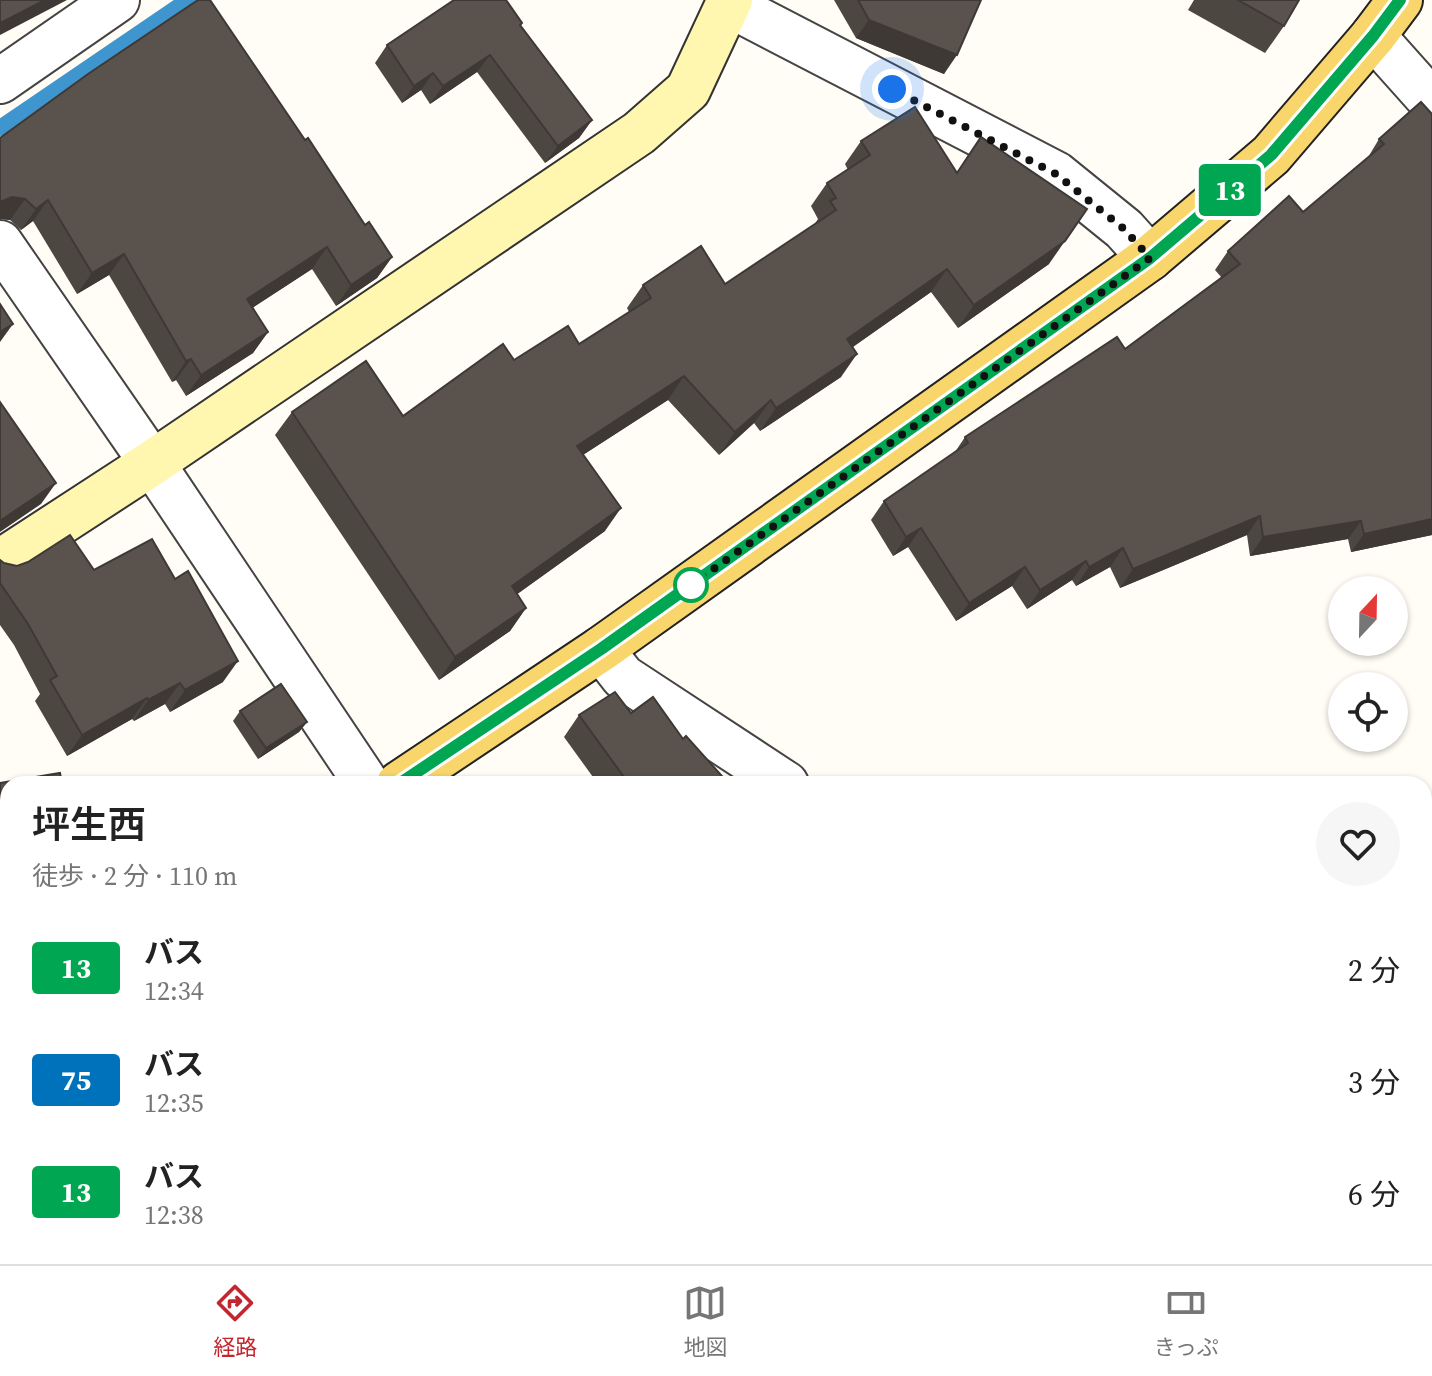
<!DOCTYPE html>
<html lang="ja">
<meta charset="utf-8">
<style>
:root{--surface:#fff;--page:#f6f6f6;--text:#222;--muted:#767676;--line:#e0e0e0;--accent:#c4262e}
body{margin:0;font-family:"Source Serif 4","Noto Sans JP",serif;background:var(--page);color:var(--text);height:100vh;display:flex;flex-direction:column;font-size:30px;white-space:nowrap}
*{box-sizing:border-box;margin:0}
p{font-size:26px;color:var(--muted)}
.icon{flex:none;width:44px;height:44px;fill:none;stroke:currentColor;stroke-width:2;stroke-linecap:round;stroke-linejoin:round}
.map{position:relative;flex:1;overflow:hidden}
.drawer{position:absolute;left:0px;top:776px;width:1432px;height:488px;display:flex;flex-direction:column;background:var(--surface);border-radius:24px 24px 0 0;box-shadow:0 2px 6px #0004}
.drawer>*{flex:none}
.badge{padding:0 16px;border-radius:6px;font-size:28px;line-height:52px}
.needle{width:52px;rotate:22deg}
.fabs{position:absolute;left:1328px;top:576px;display:grid;gap:16px}
.fabs a{display:grid;place-items:center;width:80px;height:80px;border-radius:50%;background:var(--surface);box-shadow:0 2px 6px #0004;font-size:40px}
.you{position:absolute;width:40px;height:40px;margin:-20px;border:6px solid #fff;border-radius:50%;background:#1a73e8;box-shadow:0 0 0 12px #1a73e833}
.map>.badge{position:absolute;translate:-50% -50%;box-shadow:0 0 0 4px #fff}
.round{display:grid;place-items:center;flex:none;width:84px;height:84px;border-radius:42px;background:var(--page)}
.summary{display:flex;align-items:center;justify-content:space-between;height:136px;padding:0 32px}
h1{font-size:38px;font-weight:600;line-height:60px}
ul{padding:0;list-style:none}
li{display:flex;align-items:center;gap:24px;height:112px;padding:0 32px}
li div{flex:1}
li b{display:block;font-size:30px}
li em{font-style:normal}
li .badge{min-width:88px;font-weight:700;text-align:center}
.tab-bar{display:flex;justify-content:space-around;align-items:center;height:112px;border-top:2px solid var(--line);background:var(--surface);font-size:22px;color:var(--muted)}
.tab-bar a{display:grid;justify-items:center;gap:4px}
.tab-bar .current{color:var(--accent)}
.map>svg:first-child{display:block}
</style>
<div class="map">
<svg width="1432" height="1264" viewBox="0 0 1432 1264">
<rect width="100%" height="100%" fill="#fffdf5"/>
<g fill="none" stroke-linecap="round" stroke-linejoin="round">
<polyline stroke="#3f96cf" stroke-width="16" points="0,128 188,0"/>
<defs>
<g id="street">
<polyline points="728,4 1056,174 1124,229 1150,258"/>
<polyline points="1373,36 1432,102"/>
<polyline points="0,81 117,0"/>
<polyline points="0,243 152,463 367,784"/>
<polyline points="601,649 623,677 786,784"/>
<polyline points="1180,1256 1182,1264"/>
<polyline points="909,1264 911,1256"/>
</g>
<polyline id="secondary" points="0,562 152,463 639,133 688,90 730,0"/>
<g id="primary">
<polyline points="399,784 601,649 1150,258 1271,155 1373,36 1400,0"/>
<polyline points="0,1004 8,1003"/>
</g>
</defs>
<use href="#street" stroke="#444" stroke-width="48"/>
<use href="#secondary" stroke="#333" stroke-width="48"/>
<use href="#primary" stroke="#222" stroke-width="48"/>
<use href="#street" stroke="#fff" stroke-width="44"/>
<use href="#secondary" stroke="#fff6b0" stroke-width="44"/>
<use href="#primary" stroke="#f9d66b" stroke-width="44"/>
</g>
<g fill="#4d4742">
<polygon points="834,0 981,0 944,74 856,38"/>
<polygon points="1194,0 1299,0 1284,26 1265,53 1188,10"/>
<polygon points="522,23 521,26 592,120 579,138 545,163 477,72 430,104 421,90 402,103 375,63 387,45"/>
<polygon points="1432,114 1432,535 1351,552 1348,539 1250,556 1247,535 1120,588 1110,567 1076,586 1072,580 1027,609 1012,586 956,621 908,547 893,556 871,520 884,501 955,452 965,437 1125,349 1222,278 1215,270 1228,251 1303,212 1367,159 1379,139"/>
<polygon points="0,138 305,140 365,225 392,257 377,278 336,306 312,269 252,308 268,332 253,353 186,396 176,380 172,382 109,275 77,294 33,221 21,230 10,220 0,219"/>
<polygon points="861,141 957,172 1049,264 958,328 931,292 853,347 841,377 760,431 754,423 719,455 668,400 583,455 605,531 517,594 526,608 510,631 439,680 275,435 292,412 403,416 514,360 579,344 629,312 627,308 643,285 725,284 814,225 818,219 811,206 827,183 848,170 845,164"/>
<polygon points="0,560 4,563 17,566 94,570 223,682 170,712 165,704 134,721 132,719 67,756 35,701 40,694 14,645 0,625"/>
<polygon points="240,711 307,722 299,732 258,759 233,721"/>
<polygon points="631,713 683,739 729,784 598,784 564,737 579,715"/>
<polygon points="1432,913 1432,968 1424,934 1424,924"/>
<polygon points="83,1256 172,1256 173,1263 172,1264 84,1264"/>
<polygon points="786,1256 889,1256 885,1262 876,1260 874,1264 783,1264"/>
<polygon points="934,1256 1166,1256 1167,1264 933,1264"/>
</g>
<g fill="#3f3936">
<polygon points="45,0 67,0 0,35 0,23"/>
<polygon points="869,20 957,55 944,74 856,38"/>
<polygon points="490,55 477,72 430,104 443,86"/>
<polygon points="433,73 421,90 402,103 414,86"/>
<polygon points="592,120 579,138 545,163 558,146"/>
<polygon points="12,197 25,199 10,220 0,219 0,202"/>
<polygon points="48,200 33,221 21,230 36,209"/>
<polygon points="1065,241 1049,264 958,328 974,305"/>
<polygon points="327,247 312,269 232,321 247,299"/>
<polygon points="124,254 109,275 77,294 92,273"/>
<polygon points="392,257 377,278 336,306 351,285"/>
<polygon points="947,269 931,292 831,362 847,339"/>
<polygon points="13,324 0,342 0,332"/>
<polygon points="268,332 253,353 186,396 201,375"/>
<polygon points="857,354 841,377 760,431 776,408"/>
<polygon points="191,359 176,380 172,382 186,361"/>
<polygon points="684,376 668,400 561,469 577,446"/>
<polygon points="771,400 754,423 719,455 735,432"/>
<polygon points="56,483 41,504 0,532 0,521"/>
<polygon points="621,508 605,531 495,610 512,586"/>
<polygon points="1260,516 1247,535 1120,588 1133,569"/>
<polygon points="1432,519 1432,535 1351,552 1364,534"/>
<polygon points="1361,521 1348,539 1250,556 1263,537"/>
<polygon points="921,528 908,547 893,556 906,537"/>
<polygon points="1123,548 1110,567 1076,586 1089,567"/>
<polygon points="1086,561 1072,580 1027,609 1040,590"/>
<polygon points="1025,567 1012,586 956,621 969,603"/>
<polygon points="526,608 510,631 439,680 455,657"/>
<polygon points="238,661 223,682 170,712 185,690"/>
<polygon points="180,683 165,704 134,721 148,700"/>
<polygon points="147,698 132,719 67,756 82,735"/>
<polygon points="307,722 299,732 258,759 266,748"/>
<polygon points="8,859 8,876 0,878 0,860"/>
<polygon points="8,1167 8,1185 0,1187 0,1169"/>
<polygon points="1432,1207 1432,1224 1424,1225 1424,1209"/>
<polygon points="792,1256 808,1256 834,1264 786,1264"/>
<polygon points="870,1256 889,1256 885,1262 868,1258"/>
<polygon points="944,1256 956,1256 950,1264 938,1264"/>
<polygon points="855,1259 872,1264 851,1264"/>
</g>
<g fill="#5a524d" stroke="#3f3936" stroke-width="2">
<polygon points="0,0 45,0 0,23"/>
<polygon points="198,0 210,0 305,140 308,138 365,225 369,222 392,257 351,285 327,247 247,299 268,332 201,375 191,359 186,361 124,254 92,273 48,200 36,209 25,199 12,197 0,202 0,138 88,74"/>
<polygon points="454,0 506,0 522,23 520,25 592,120 558,146 490,55 443,86 433,73 414,86 387,45"/>
<polygon points="858,0 981,0 957,55 869,20"/>
<polygon points="1238,0 1299,0 1284,26"/>
<polygon points="1421,102 1432,114 1432,519 1364,534 1361,521 1263,537 1260,516 1133,569 1123,548 1089,567 1086,561 1040,590 1025,567 969,603 921,528 906,537 884,501 968,443 965,437 1117,337 1125,349 1240,264 1228,251 1289,196 1303,212 1384,144 1379,139"/>
<polygon points="915,107 957,173 981,137 1087,209 1065,241 974,305 947,269 847,339 857,354 776,408 771,400 735,432 684,376 577,446 621,508 512,586 526,608 455,657 292,412 366,361 403,416 503,344 514,360 568,326 579,344 651,298 643,285 701,246 725,284 836,210 830,201 836,198 827,183 870,155 861,141"/>
<polygon points="0,304 13,324 0,332"/>
<polygon points="0,402 56,483 0,521"/>
<polygon points="70,535 94,570 152,539 175,579 188,571 238,661 185,690 180,683 148,700 147,698 82,735 50,680 57,676 28,624 0,583 0,560 4,563 17,566 28,562"/>
<polygon points="281,684 307,722 266,748 240,711"/>
<polygon points="615,692 631,713 653,697 683,739 686,736 729,784 629,784 579,715"/>
<polygon points="60,773 62,784 8,784 8,859 0,860 0,783"/>
<polygon points="8,1068 8,1167 0,1169 0,1069"/>
<polygon points="1424,1089 1426,1089 1432,1120 1432,1207 1424,1209"/>
<polygon points="99,1256 172,1256 173,1263 161,1264 100,1264"/>
<polygon points="808,1256 877,1256 874,1264 855,1259 853,1264 834,1264"/>
<polygon points="957,1256 1166,1256 1167,1264 957,1264"/>
</g>
<g fill="none" stroke-linecap="round" stroke-linejoin="round">
<defs>
<polyline id="line" points="399,784 601,649 1150,258 1271,155 1373,36 1400,0"/>
</defs>
<use href="#line" stroke="#fff" stroke-width="18"/>
<use href="#line" stroke="#00a651" stroke-width="12"/>
<polyline stroke="#111" stroke-width="8" stroke-dasharray="0 14.4" points="691,585 1150,258 1124,229 1056,174 892,89"/>
</g>
<circle fill="#fff" stroke="#00a651" stroke-width="4" cx="691" cy="585" r="16"/>
</svg>
<div class="fabs">
<a><svg class="needle" viewBox="-14 -14 28 28"><path d="M0-13l5 13h-10z" fill="#e53935"/><path d="M0 13l5-13h-10z" fill="#767676"/></svg></a>
<a><svg class="icon" aria-label="locate" viewBox="0 0 24 24"><circle cx="12" cy="12" r="6"/><path d="M12 2v4M12 18v4M2 12h4M18 12h4"/></svg></a>
</div>
<div class="you" style="left:892px;top:89px"></div>
<b class="badge" style="left:1230px;top:190px;background:#00a651;color:#fff">13</b>
<section class="drawer">
<div class="summary"><div><h1>坪生西</h1><p>徒歩 · 2 分 · 110 m</p></div><a class="round"><svg class="icon" aria-label="heart" viewBox="0 0 24 24"><path d="M12 20l-8-8c-3-5 5-10 8-4 3-6 11-1 8 4z"/></svg></a></div>
<ul>
<li><span class="badge" style="background:#00a651;color:#fff">13</span><div><b>バス</b><p>12:34</p></div><em>2 分</em></li>
<li><span class="badge" style="background:#0072bc;color:#fff">75</span><div><b>バス</b><p>12:35</p></div><em>3 分</em></li>
<li><span class="badge" style="background:#00a651;color:#fff">13</span><div><b>バス</b><p>12:38</p></div><em>6 分</em></li>
</ul>
</section>
</div>
<nav class="tab-bar">
<a class="current"><svg class="icon" aria-label="directions" viewBox="0 0 24 24"><path d="M12 3l9 9-9 9-9-9zM9 14v-3h6M13 9l2 2-2 2"/></svg>経路</a>
<a><svg class="icon" aria-label="map" viewBox="0 0 24 24"><path d="M3 6l6-2 6 2 6-2v14l-6 2-6-2-6 2zM9 4v14M15 6v14"/></svg>地図</a>
<a><svg class="icon" aria-label="tickets" viewBox="0 0 24 24"><path d="M3 7h18v10H3zM15 7v10"/></svg>きっぷ</a>
</nav>
